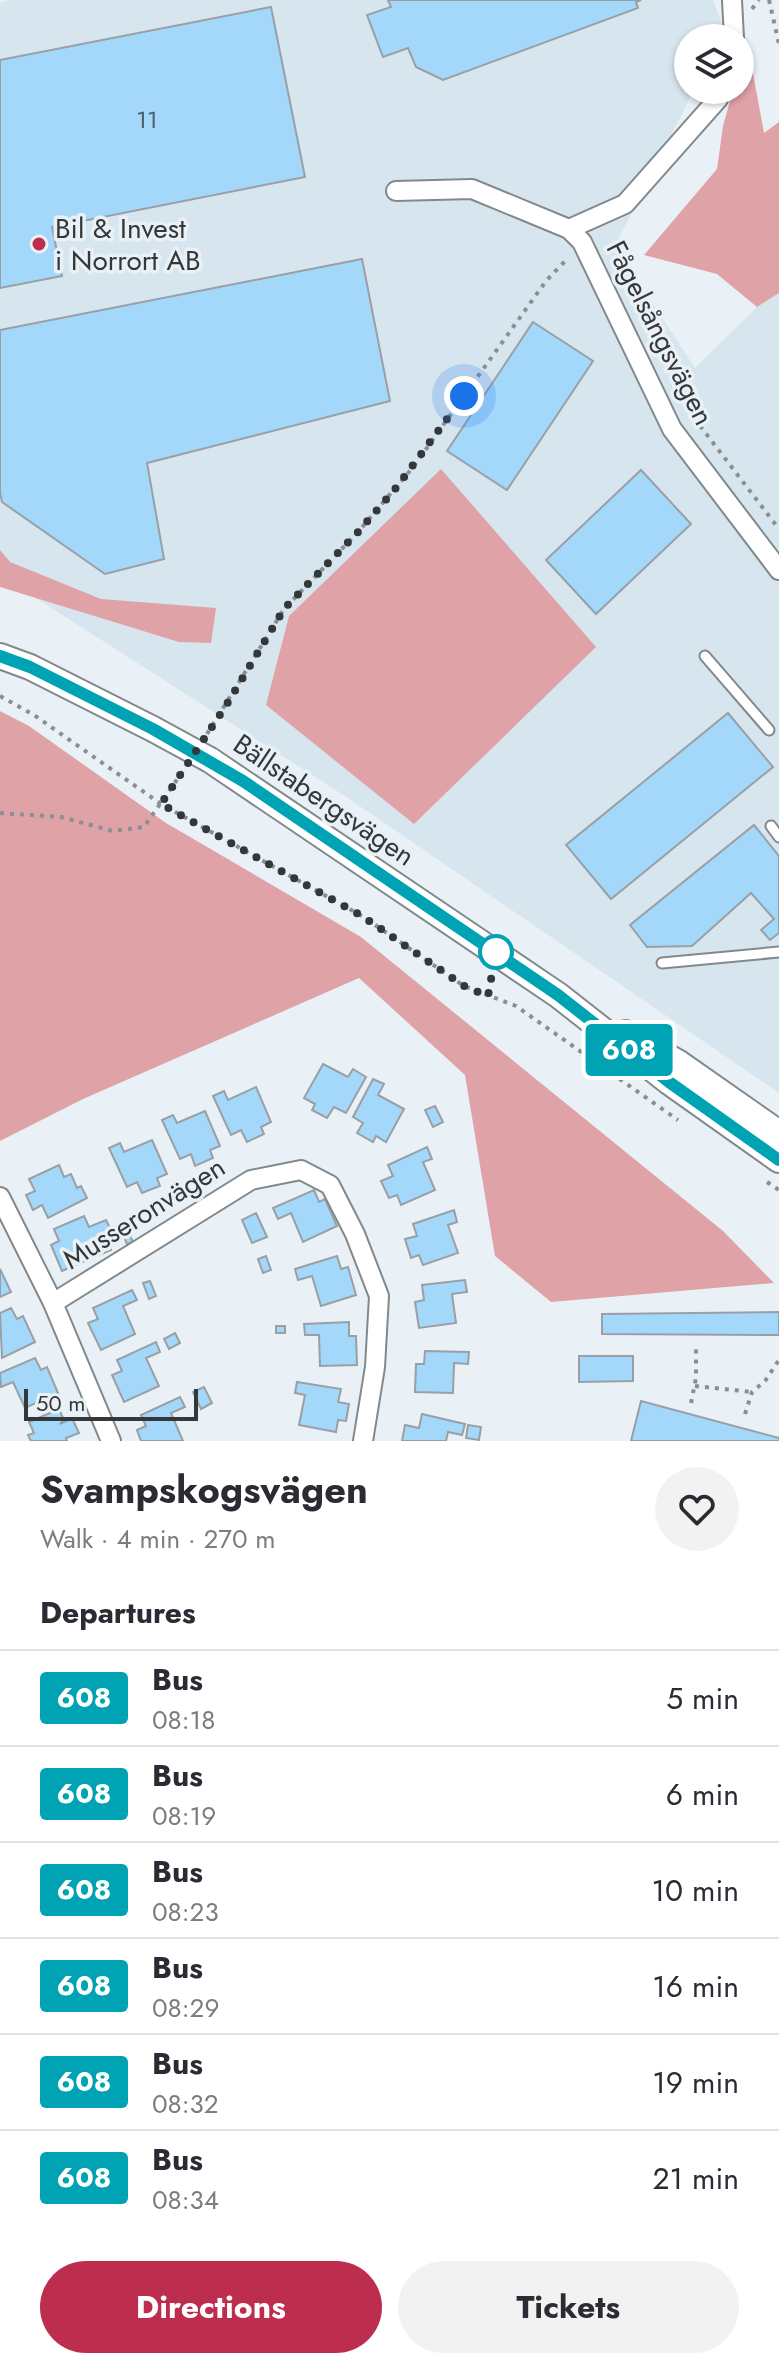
<!DOCTYPE html>
<meta charset="utf-8">
<style>
:root{--surface:#fff;--page:#f2f2f3;--text:#2b2b33;--muted:#7c7c81;--line:#e1e1e2;--accent:#bd2d4e}
body{margin:0;font-family:Jost,sans-serif;background:var(--page);color:var(--text);height:100vh;display:flex;flex-direction:column;font-size:30px;white-space:nowrap}
*{box-sizing:border-box;margin:0}
p{font-size:26px;color:var(--muted)}
.icon{flex:none;width:44px;height:44px;fill:none;stroke:currentColor;stroke-width:2;stroke-linecap:round;stroke-linejoin:round}
.map{position:relative;height:1441px;overflow:hidden}
.drawer{display:flex;flex-direction:column;background:var(--surface);flex:1}
.drawer>*{flex:none}
.badge{padding:0 16px;border-radius:6px;font-size:28px;line-height:52px}
.tools{position:absolute;left:674px;top:24px;display:grid;gap:16px}
.tools a{display:grid;place-items:center;width:80px;height:80px;border-radius:50%;background:var(--surface);box-shadow:0 2px 6px #0004;font-size:40px}
.scale{position:absolute;left:24px;bottom:20px;width:174px;box-sizing:border-box;padding-left:8px;border:4px solid #35383a;border-top:0;font-size:22px;line-height:28px;white-space:nowrap;color:#35383a;-webkit-text-stroke:6px #e9f1f6;paint-order:stroke}
.you{position:absolute;width:40px;height:40px;margin:-20px;border:6px solid #fff;border-radius:50%;background:#1a73e8;box-shadow:0 0 0 12px #1a73e833}
.map>.badge{position:absolute;translate:-50% -50%;box-shadow:0 0 0 4px #fff}
h2{padding:0 40px;font-size:30px;line-height:72px}
.round{display:grid;place-items:center;flex:none;width:84px;height:84px;border-radius:42px;background:var(--page)}
.head{display:flex;align-items:center;justify-content:space-between;height:136px;padding:0 40px}
h1{font-size:38px;font-weight:700;line-height:60px}
.cta{display:flex;gap:16px;margin-top:auto;padding:16px 40px}
.cta a{flex:1;height:92px;border-radius:48px;background:var(--accent);color:#fff;font-size:32px;font-weight:700;line-height:92px;text-align:center}
.cta a+a{background:var(--page);color:var(--text)}
ul{padding:0;list-style:none}
li{display:flex;align-items:center;gap:24px;height:96px;padding:0 40px;border-top:2px solid var(--line)}
li div{flex:1}
li b{display:block;font-size:30px}
li em{font-style:normal}
li .badge{min-width:88px;font-weight:700;text-align:center}
.map>svg:first-child{display:block}
</style>
<div class="map">
<svg width="779" height="1441" viewBox="0 0 779 1441">
<rect width="100%" height="100%" fill="#e9f1f6"/>
<polygon fill="#d7e5ef" points="8,0 713,0 724,29 720,38 688,38 688,90 694,90 615,246 695,368 757,307 779,293 779,1093 348,798 0,575 0,3"/>
<g fill="#dea2a7">
<polygon points="747,41 764,133 779,122 779,293 757,307 717,274 644,255 717,169 723,126 733,90 740,90 740,66"/>
<polygon points="441,469 596,647 414,824 266,705 289,616"/>
<polygon points="0,550 10,562 101,599 216,608 211,643 179,642 0,587"/>
<polygon points="0,711 29,726 166,823 361,937 723,1231 774,1283 551,1302 495,1256 465,1075 359,978 83,1099 0,1141"/>
</g>
<g fill="#a4d8fa" stroke="#99a0a5" stroke-width="2">
<polygon points="388,0 641,0 636,2 638,8 443,80 416,67 408,48 383,57 367,15 391,7"/>
<polygon points="271,7 305,177 52,227 62,276 0,288 0,60"/>
<polygon points="362,259 390,401 147,463 164,559 105,574 2,502 0,492 0,330"/>
<polygon points="533,322 593,361 507,490 447,451"/>
<polygon points="641,470 691,524 596,614 546,560"/>
<polygon points="728,713 773,767 611,899 566,845"/>
<polygon points="754,825 779,856 779,933 770,940 761,930 774,919 751,893 692,946 647,947 630,925"/>
<polygon points="323,1064 348,1077 353,1069 366,1077 346,1113 334,1107 327,1118 312,1110 315,1104 304,1098"/>
<polygon points="373,1079 384,1084 378,1095 404,1109 386,1142 376,1136 373,1142 357,1133 363,1123 353,1117"/>
<polygon points="256,1087 271,1122 261,1127 264,1134 247,1142 241,1130 231,1135 213,1096 224,1091 228,1100"/>
<polygon points="435,1106 443,1122 433,1127 425,1110"/>
<polygon points="205,1111 220,1146 210,1150 213,1158 195,1166 191,1154 180,1159 162,1120 173,1115 177,1123"/>
<polygon points="152,1140 167,1174 157,1178 160,1186 142,1193 137,1182 127,1187 109,1148 120,1143 124,1152"/>
<polygon points="427,1147 432,1159 423,1162 435,1190 401,1205 397,1195 389,1198 381,1181 393,1176 388,1165"/>
<polygon points="59,1165 64,1177 71,1174 77,1188 81,1186 87,1198 48,1218 42,1205 33,1210 26,1195 35,1191 29,1179"/>
<polygon points="314,1190 319,1202 325,1199 337,1226 303,1242 291,1213 278,1219 273,1208"/>
<polygon points="454,1210 457,1222 448,1225 458,1253 423,1265 419,1255 411,1258 405,1239 417,1236 413,1224"/>
<polygon points="256,1213 267,1237 252,1243 242,1220"/>
<polygon points="84,1216 89,1227 106,1220 113,1234 106,1237 111,1250 62,1271 51,1245 59,1241 54,1229"/>
<polygon points="128,1232 133,1242 127,1244 123,1235"/>
<polygon points="266,1256 271,1270 263,1273 258,1259"/>
<polygon points="337,1256 341,1269 348,1267 356,1295 321,1306 312,1276 298,1280 295,1269"/>
<polygon points="0,1269 11,1292 0,1297"/>
<polygon points="465,1280 467,1292 452,1294 456,1323 419,1328 415,1302 424,1300 422,1285"/>
<polygon points="150,1281 156,1296 149,1299 143,1283"/>
<polygon points="132,1290 137,1300 123,1306 135,1334 101,1350 88,1323 98,1319 93,1308"/>
<polygon points="11,1308 17,1319 23,1316 35,1342 2,1358 0,1313"/>
<polygon points="779,1312 779,1335 602,1334 602,1314"/>
<polygon points="349,1322 349,1336 356,1336 357,1365 320,1366 319,1335 305,1335 304,1324"/>
<rect x="276" y="1326" width="9" height="7"/>
<polygon points="175,1333 180,1343 169,1349 164,1339"/>
<polygon points="156,1342 160,1352 146,1358 159,1386 124,1402 112,1375 122,1371 117,1360"/>
<polygon points="425,1351 469,1352 468,1364 454,1363 453,1393 415,1392 416,1364 424,1364"/>
<polygon points="579,1356 633,1356 633,1381 579,1382"/>
<polygon points="35,1358 41,1370 47,1367 58,1393 25,1408 13,1382 1,1387 0,1373"/>
<polygon points="297,1382 341,1389 338,1402 349,1404 346,1421 338,1420 336,1432 299,1425 305,1395 295,1393"/>
<polygon points="204,1387 212,1403 201,1409 193,1392"/>
<polygon points="180,1397 185,1407 171,1413 183,1441 141,1441 137,1430 146,1426 141,1415"/>
<polygon points="641,1401 779,1438 779,1441 631,1441"/>
<polygon points="59,1409 64,1420 60,1424 72,1418 79,1433 66,1438 67,1441 31,1441 28,1435 34,1433 29,1422"/>
<polygon points="422,1414 465,1424 462,1435 448,1432 446,1441 402,1441 405,1425 419,1428"/>
<polygon points="468,1425 481,1427 479,1440 466,1438"/>
</g>
<g fill="none" stroke-linecap="round" stroke-linejoin="round">
<defs>
<g id="service">
<polyline points="705,656 769,730"/>
<polyline points="771,826 779,837"/>
<polyline points="662,963 779,952"/>
</g>
<g id="minor">
<polyline points="732,0 734,38"/>
<polyline points="396,191 472,189 569,229 582,242 672,429 779,570"/>
<polyline points="569,229 625,204 718,99 720,90"/>
<polyline points="0,1197 53,1303 111,1441"/>
<polyline points="53,1303 251,1180 301,1170 330,1185 355,1234 379,1296 375,1367 363,1441"/>
</g>
<g id="tertiary">
<polyline points="0,656 30,667 153,729"/>
<polyline points="210,760 558,995 669,1082 779,1160"/>
<polyline points="626,1033 679,1063 779,1133"/>
</g>
</defs>
<use href="#service" stroke="#82898d" stroke-width="13"/>
<use href="#minor" stroke="#82898d" stroke-width="22"/>
<use href="#tertiary" stroke="#82898d" stroke-width="28"/>
<g stroke="#8a8f93" stroke-width="4" stroke-dasharray="4 6" stroke-linecap="butt">
<polyline points="769,0 779,44"/>
<polyline points="752,9 759,0"/>
<polyline points="679,392 691,414 779,529"/>
<polyline points="0,696 34,715 161,804 362,916 464,986 516,1006 678,1120"/>
<polyline points="207,734 284,609 358,532 414,466 546,281 568,258"/>
<polyline points="0,813 61,817 113,831 144,827 183,771"/>
<polyline points="767,1182 779,1190"/>
<polyline points="695,1386 752,1392"/>
<polyline points="691,1403 696,1378 696,1348"/>
<polyline points="745,1414 752,1392 765,1381 779,1360"/>
</g>
<use href="#service" stroke="#fff" stroke-width="9"/>
<use href="#minor" stroke="#fff" stroke-width="18"/>
<use href="#tertiary" stroke="#fff" stroke-width="24"/>
<defs>
<polyline id="tertiary-bridge" points="153,729 210,760"/>
</defs>
<use href="#tertiary-bridge" stroke="#82898d" stroke-width="28" stroke-linecap="butt"/>
<use href="#tertiary-bridge" stroke="#fff" stroke-width="24"/>
</g>
<g fill="none" stroke-linecap="round" stroke-linejoin="round">
<defs>
<polyline id="line" points="0,656 30,667 153,729 243,781 558,995 669,1082 779,1160"/>
</defs>
<use href="#line" stroke="#fff" stroke-width="18"/>
<use href="#line" stroke="#00a3b4" stroke-width="12"/>
<polyline stroke="#35383a" stroke-width="8" stroke-dasharray="0 14.4" points="464,396 396,488 358,532 284,609 227,704 161,804 362,916 464,986 488,996 496,952"/>
</g>
<circle fill="#bd2d4e" stroke="#e9f1f6" stroke-width="3" cx="39" cy="244" r="8"/>
<circle fill="#fff" stroke="#00a3b4" stroke-width="4" cx="496" cy="952" r="16"/>
<g text-anchor="middle" dominant-baseline="central" stroke-width="7" stroke-linejoin="round" paint-order="stroke">
<g font-size="24" fill="#51606a">
<text x="147" y="119">11</text>
</g>
<g font-size="28" fill="#35383a" stroke="#e9f1f6" text-anchor="start">
<text x="55" y="228">Bil &amp; Invest<tspan x="55" dy="32">i Norrort AB</tspan></text>
</g>
<g font-size="28" fill="#35383a" stroke="#e9f1f6">
<text transform="translate(660 333) rotate(63)">Fågelsångsvägen</text>
<text transform="translate(324 800) rotate(34)">Bällstabergsvägen</text>
<text transform="translate(144 1213) rotate(-32)">Musseronvägen</text>
</g>
</g>
</svg>
<div class="tools">
<a><svg class="icon" aria-label="layers" viewBox="0 0 24 24"><path d="M12 4l9 5-9 5-9-5zM3 14l9 5 9-5"/></svg></a>
</div>
<div class="scale">50 m</div>
<div class="you" style="left:464px;top:396px"></div>
<b class="badge" style="left:629px;top:1050px;background:#00a3b4;color:#fff">608</b>
</div>
<section class="drawer">
<div class="head"><div><h1>Svampskogsvägen</h1><p>Walk · 4 min · 270 m</p></div><a class="round"><svg class="icon" aria-label="heart" viewBox="0 0 24 24"><path d="M12 20l-8-8c-3-5 5-10 8-4 3-6 11-1 8 4z"/></svg></a></div>
<h2>Departures</h2>
<ul>
<li><span class="badge" style="background:#00a3b4;color:#fff">608</span><div><b>Bus</b><p>08:18</p></div><em>5 min</em></li>
<li><span class="badge" style="background:#00a3b4;color:#fff">608</span><div><b>Bus</b><p>08:19</p></div><em>6 min</em></li>
<li><span class="badge" style="background:#00a3b4;color:#fff">608</span><div><b>Bus</b><p>08:23</p></div><em>10 min</em></li>
<li><span class="badge" style="background:#00a3b4;color:#fff">608</span><div><b>Bus</b><p>08:29</p></div><em>16 min</em></li>
<li><span class="badge" style="background:#00a3b4;color:#fff">608</span><div><b>Bus</b><p>08:32</p></div><em>19 min</em></li>
<li><span class="badge" style="background:#00a3b4;color:#fff">608</span><div><b>Bus</b><p>08:34</p></div><em>21 min</em></li>
</ul>
<div class="cta"><a>Directions</a><a>Tickets</a></div>
</section>
